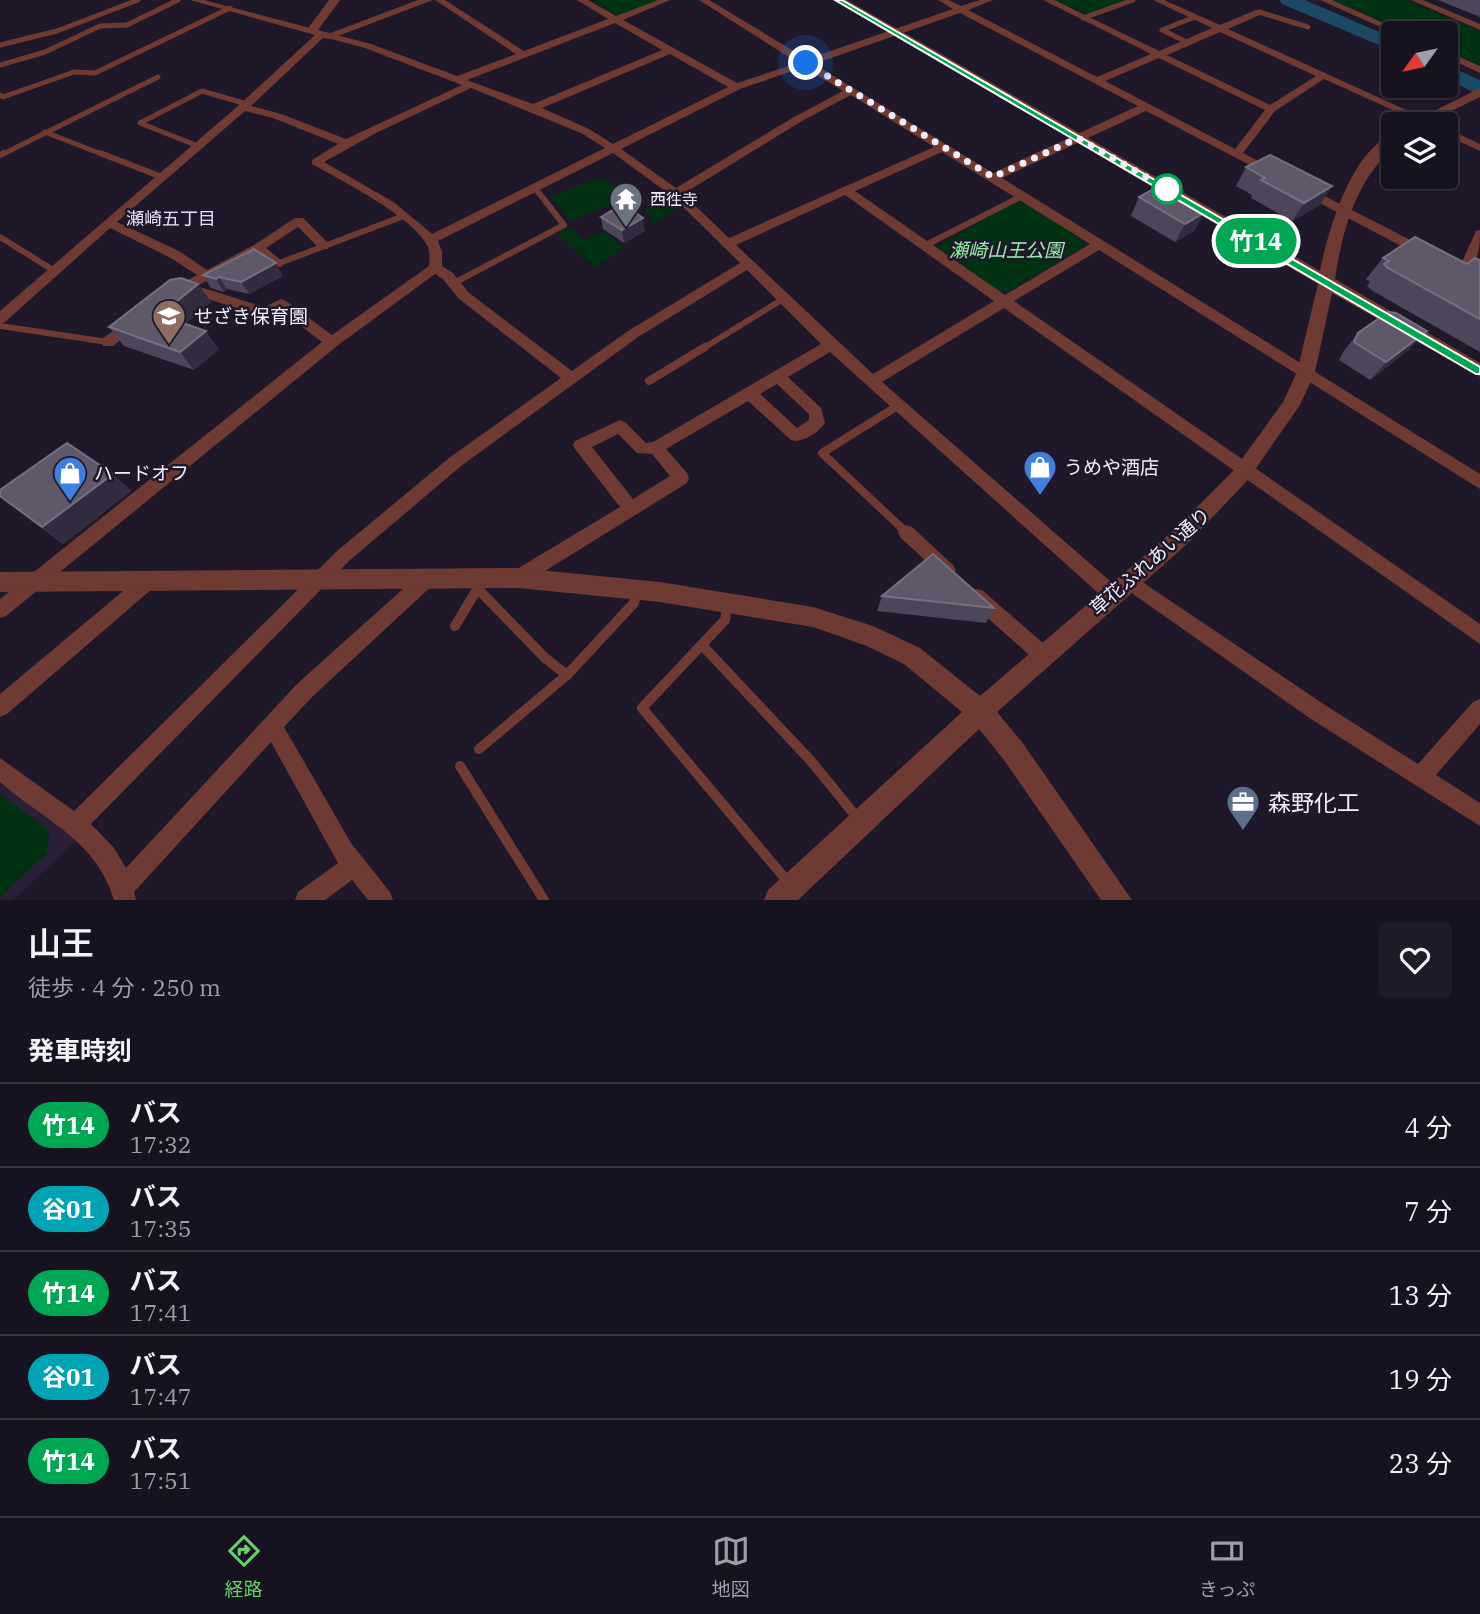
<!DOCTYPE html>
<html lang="ja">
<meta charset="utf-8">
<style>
:root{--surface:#171220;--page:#201b29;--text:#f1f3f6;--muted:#9e9ea5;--line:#36323e;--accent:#63d469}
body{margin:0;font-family:"IBM Plex Serif","Noto Sans JP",serif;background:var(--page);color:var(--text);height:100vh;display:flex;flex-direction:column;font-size:26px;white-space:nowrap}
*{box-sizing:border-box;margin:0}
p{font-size:23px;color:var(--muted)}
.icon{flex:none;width:38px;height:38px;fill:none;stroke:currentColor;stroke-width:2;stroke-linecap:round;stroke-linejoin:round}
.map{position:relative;height:900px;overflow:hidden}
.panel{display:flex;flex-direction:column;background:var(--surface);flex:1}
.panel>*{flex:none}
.badge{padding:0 14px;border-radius:23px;font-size:24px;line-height:46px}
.needle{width:46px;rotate:237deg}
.tools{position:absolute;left:1381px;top:21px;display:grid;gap:14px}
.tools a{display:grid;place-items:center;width:77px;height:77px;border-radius:7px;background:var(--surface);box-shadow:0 2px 5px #0004,0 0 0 2px var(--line);font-size:35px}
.you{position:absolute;width:35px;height:35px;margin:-18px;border:5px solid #fff;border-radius:50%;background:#1a73e8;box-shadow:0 0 0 10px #1a73e833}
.map>.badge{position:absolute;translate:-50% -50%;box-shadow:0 0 0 4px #fff}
h2{padding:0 28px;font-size:26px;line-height:63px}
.round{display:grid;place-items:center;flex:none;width:74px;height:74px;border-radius:7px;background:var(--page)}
.head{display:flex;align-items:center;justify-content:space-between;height:119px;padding:0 28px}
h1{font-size:33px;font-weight:600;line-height:52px}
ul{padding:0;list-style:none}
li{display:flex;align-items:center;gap:21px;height:84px;padding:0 28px;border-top:2px solid var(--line)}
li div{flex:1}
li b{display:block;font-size:26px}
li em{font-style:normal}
li .badge{min-width:77px;font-weight:700;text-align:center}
.dock{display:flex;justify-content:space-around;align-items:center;height:98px;border-top:2px solid var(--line);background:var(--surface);font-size:19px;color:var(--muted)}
.dock a{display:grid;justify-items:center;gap:4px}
.dock .active{color:var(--accent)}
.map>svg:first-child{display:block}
</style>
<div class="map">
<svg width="1480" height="900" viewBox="0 0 1480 900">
<rect width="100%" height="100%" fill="#1f182a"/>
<polygon fill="#291f37" points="0,784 78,839 13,900 0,900"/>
<g fill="#003110">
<polygon points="591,0 659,0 619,16"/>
<polygon points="1054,0 1129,0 1088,14"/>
<polygon points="1333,0 1406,0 1480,31 1480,66 1446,49 1446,33 1411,33"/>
<polygon points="602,177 612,185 621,182 629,187 609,195 615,203 570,220 551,196"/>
<polygon points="671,197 680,206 653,225 648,224 654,218 644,211"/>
<polygon points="1017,201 1026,203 1085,241 1086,245 1008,292 999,292 937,246"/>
<polygon points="570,227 583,240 604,232 624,247 595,268 557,234"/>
<polygon points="0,794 49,831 47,853 0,897"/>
</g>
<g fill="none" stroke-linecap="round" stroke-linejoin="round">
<g fill="#1c4963" fill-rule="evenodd">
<polygon points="1280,0 1305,0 1393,38 1393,51 1282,4"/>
<polygon points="1446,65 1480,80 1480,95 1446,79"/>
</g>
<g stroke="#6f3a32" stroke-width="5">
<polyline points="1259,12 1308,27"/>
<polyline points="1083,18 1133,0"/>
<polyline points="1187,42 1162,30 1195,17"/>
<polyline points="0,45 57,31 138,0"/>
<polyline points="0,65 45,52 100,26 127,25 178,0"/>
<polyline points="0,95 3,97 74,72 95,73 230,8"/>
<polyline points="45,132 104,155"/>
<polyline points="198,146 140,123 202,91 247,104"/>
<polyline points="1,155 158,77"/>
</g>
<g stroke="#6f3a32" stroke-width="6">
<polyline points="100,153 162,177"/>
<polyline points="0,155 4,153"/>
<polyline points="0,237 53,270"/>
<polyline points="924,246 1022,196"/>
<polyline points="277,264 401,217"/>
<polyline points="454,283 564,225 535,188"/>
<polyline points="0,326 108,342"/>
<polyline points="702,349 783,299"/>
</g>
<g stroke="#6f3a32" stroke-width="8">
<polyline points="649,381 705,347"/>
<polyline points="899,405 822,453 906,532"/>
<polyline points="478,589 482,593"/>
<polyline points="475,593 479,587"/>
</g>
<g stroke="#6f3a32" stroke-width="10">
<polyline points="480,591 545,658 567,675 634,603 637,591"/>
<polyline points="728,603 725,620 642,708 788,882"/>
<polyline points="455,626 476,591"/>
<polyline points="702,645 811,761 859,820"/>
<polyline points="479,749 567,675"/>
<polyline points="460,766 544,900"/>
</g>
<g fill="#6f3a32" fill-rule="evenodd">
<path d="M190,0h14l167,44 86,32 59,-22 -81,-54h10l79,51 84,-32 -31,-19h11l28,16 42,-16h12l-47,20 114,63 61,-20 -99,-63h10l98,59 146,-50 -15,-9h11l12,6 19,-6h13l-25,10 129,67 54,-23 -108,-54h11l105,51 53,-23 -59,-28h11l56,25 36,-15h6v4l-34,15 209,95h-13l-100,-45 -49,32 -32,42 32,17v4h-8l-121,-63 -144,67 478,296v15l-381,-239 -85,51 466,323v20l-476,-336 -122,74 236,206 3,6 -3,6 -6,2 -6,-2 -276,-248 -42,25 33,31 4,15c-6,9 -23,21 -34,17l-43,-39 -82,48 21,24 2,5 -2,5 -163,101 -6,2 -6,-2 -3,-6 3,-6 108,-65 -45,-58 -2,-4 2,-4 45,-21 5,2 21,21 7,-1 168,-98 -74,-74 -109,67 -177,129 -112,95 -258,263 23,24 12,20 172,-185 125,-112 6,-2 6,2 3,6 -3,6 -123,114 -28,30 67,116 39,49 3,8h-25l-16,-20 -27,20h-30l3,-8 40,-29 -67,-121 -137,150 2,8h-22c-18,-61 -70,-79 -114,-118v-24l74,53 263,-260 112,-93 112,-80 -103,-80 -15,-19 -8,-5 -98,72 -331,270 -6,2v-19l322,-257 -42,-32 -15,7 -79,-25 -9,3 -5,-1v-6l25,-13 -28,-18 -59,-29 -105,94 -5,2v-13l239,-206 76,-70zM960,13l178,93 -145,67 -179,-109zM615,23l47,27 -129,54 -66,-24zM1220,32l96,44 -46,29 -103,-50zM324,37l41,11 97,37 -116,54 -65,-25 -30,-8zM670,54l58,33 -115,57 -24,-15 -47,-21zM1159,58l106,52 -30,39 -130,-68zM804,67l39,24 -49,26 -118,71 -55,-39 119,-60zM471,88l110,45 24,15 -173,86 -37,-31 -71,-41 52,-29zM851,95l83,52 -205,91 -46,-44 119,-73zM245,111l28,7 65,26 -26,16v4c29,16 101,53 115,81 3,6 3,14 2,21l-97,69 -46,-34 -5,-2 -17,8 -67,-21 60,-32 15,13h10v-6l-16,-13 32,-21 22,22h8v-6l-25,-25h-8l-41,27 -47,25 -28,-19 -62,-29zM942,152l148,92 -85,51 -150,-104zM613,153l59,43 68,67 -112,68 -56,40 -104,-79 -15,-19 -11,-7v-14l-4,-11zM845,195l149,106 -121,73 -137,-129zM777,384l32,30v6l-12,8 -37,-34zM618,434l19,19 15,1 18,22 -37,23 -41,-52z"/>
<polygon points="1320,0 1332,0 1406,33 1394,33"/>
<polygon points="1411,0 1423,0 1480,24 1480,30"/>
<polygon points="1446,51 1480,66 1480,73 1446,57"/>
<polygon points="1446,128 1480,144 1480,151 1446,135"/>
<polygon points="1307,187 1428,249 1429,252 1428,255 1418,255 1303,194 1303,188"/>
<path d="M1480,230c0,18 -1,32 -16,43h-10l-2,-3 10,-8 14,-31z"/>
<polygon points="133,318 138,320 140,323 138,326 113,346 103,346 101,342 103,338"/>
<polygon points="906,525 912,527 953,565 956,570 953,575 947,578 941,575 900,537 898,532 900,527"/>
<polygon points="1129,573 1325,705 1418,764 1473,702 1480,699 1480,724 1436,775 1480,803 1480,826 1311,719 1123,587 1120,581 1123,575"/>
<polygon points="147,574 153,576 156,582 153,588 7,714 0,717 0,694 141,576"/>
<polygon points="977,589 983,591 1050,649 1052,655 1050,661 1043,664 1036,661 971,603 968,597 971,591"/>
</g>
<g fill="#6f3a32" fill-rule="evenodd">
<polygon points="329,0 340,0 316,33 308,33 306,31"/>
<polygon points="418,0 433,0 330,39 320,37"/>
<path d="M834,0h13l473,271c7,-37 32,-123 73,-136v12c-38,37 -50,81 -58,132l145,84v14l-148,-84 -17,79 -15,33 -53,76 -60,63 -190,168 25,30 110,158h-31l-97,-140 -25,-31 -181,171h-34l4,-10 194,-178 -58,-48 -37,-18 -54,-19 -153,-25 -142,-14 -518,4v-20l518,-4 142,14 153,25 60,19 47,22 60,48 192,-164 62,-62 49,-68 14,-30 21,-88z"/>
<polygon points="1480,88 1480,97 1425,124 1408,124"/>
</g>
</g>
<g fill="#4d465a">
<polygon points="1438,0 1480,0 1480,17"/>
<polygon points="1246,167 1320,205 1292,221 1251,198 1252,195 1236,186"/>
<polygon points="1139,197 1195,230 1175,242 1131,216"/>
<polygon points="601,217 645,231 624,243 603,229"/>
<polygon points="1383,258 1467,264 1480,260 1480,352 1371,290 1367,286 1370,282 1366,279"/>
<polygon points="203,275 283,276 249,294 227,289 224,292 211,288"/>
<polygon points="198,284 211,302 186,323 219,349 194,370 124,346 109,327"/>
<polygon points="1358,333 1410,349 1370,380 1339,360 1343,352"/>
<polygon points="113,474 131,491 63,544 0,496"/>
<polygon points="882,596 994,608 986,623 877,611"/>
</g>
<g fill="#332c40">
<polygon points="1332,186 1320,205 1292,221 1304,203"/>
<polygon points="1205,212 1195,230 1175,242 1185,224"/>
<polygon points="643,218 645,231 624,243 622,230"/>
<polygon points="276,263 283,276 249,294 241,282"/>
<polygon points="219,277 227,289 224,292 216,279"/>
<polygon points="198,284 211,302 174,333 160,315"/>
<polygon points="206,331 219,349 194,370 180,352"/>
<polygon points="1427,331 1410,349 1370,380 1386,362"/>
<polygon points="113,474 131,491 63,544 42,527"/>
</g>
<g fill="#5f586b" stroke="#766f82" stroke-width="2">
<polygon points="1270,155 1332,186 1304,203 1261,180 1265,178 1246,167"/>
<polygon points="1159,186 1205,212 1185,224 1139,197"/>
<polygon points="623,204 643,218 622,230 601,217"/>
<polygon points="1415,237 1467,264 1475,258 1480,260 1480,319 1388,268 1384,264 1389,261 1383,258"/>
<polygon points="254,249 276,263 241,282 219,277 216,279 203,275"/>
<polygon points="181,278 198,284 160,315 206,331 180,352 109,327 170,280"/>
<polygon points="1388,312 1396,313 1427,331 1386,362 1354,342 1358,333"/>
<polygon points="67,443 113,474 42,527 0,496 0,490"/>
<polygon points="933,554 994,608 882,596"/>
</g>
<polygon fill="#00a651" stroke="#fff" stroke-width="2" points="835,0 842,0 1480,367 1480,374 1476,374"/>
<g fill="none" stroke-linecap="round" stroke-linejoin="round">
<polyline stroke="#f2edfb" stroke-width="7" stroke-dasharray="0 12.6" points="806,63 993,177 1078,138 1167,189"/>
</g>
<defs>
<symbol id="temple-pin" viewBox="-11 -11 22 30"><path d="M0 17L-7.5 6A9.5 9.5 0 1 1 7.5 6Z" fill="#6b7280" stroke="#1f182a"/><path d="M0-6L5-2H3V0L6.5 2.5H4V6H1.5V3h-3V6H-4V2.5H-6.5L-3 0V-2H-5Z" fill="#fff"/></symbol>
<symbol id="school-pin" viewBox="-11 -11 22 30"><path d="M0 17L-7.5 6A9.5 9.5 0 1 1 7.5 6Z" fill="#8d6e63" stroke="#1f182a"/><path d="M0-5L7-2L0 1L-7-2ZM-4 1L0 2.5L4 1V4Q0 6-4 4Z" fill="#fff"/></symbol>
<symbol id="shop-pin" viewBox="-11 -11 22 30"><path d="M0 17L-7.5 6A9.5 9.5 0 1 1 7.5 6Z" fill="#3f7fe0" stroke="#1f182a"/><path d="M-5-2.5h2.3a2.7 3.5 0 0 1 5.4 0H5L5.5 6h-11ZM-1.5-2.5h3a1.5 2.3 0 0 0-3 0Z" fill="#fff"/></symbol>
<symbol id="office-pin" viewBox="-11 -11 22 30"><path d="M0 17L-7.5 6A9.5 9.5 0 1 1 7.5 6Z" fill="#5c6f8a" stroke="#1f182a"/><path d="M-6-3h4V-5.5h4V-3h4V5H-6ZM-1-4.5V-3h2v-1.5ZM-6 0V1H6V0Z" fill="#fff"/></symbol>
</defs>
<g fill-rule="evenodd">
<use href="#temple-pin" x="607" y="180" width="38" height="52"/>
<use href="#school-pin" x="150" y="297" width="38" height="52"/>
<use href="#shop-pin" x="1021" y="448" width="38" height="52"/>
<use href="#shop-pin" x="51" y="454" width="38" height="52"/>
<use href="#office-pin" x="1224" y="783" width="38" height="52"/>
</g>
<circle fill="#fff" stroke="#00a651" stroke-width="3.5" cx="1167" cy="189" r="14"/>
<g text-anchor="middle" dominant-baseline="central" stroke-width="5" stroke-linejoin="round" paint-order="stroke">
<g font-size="16" fill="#f2edfb" stroke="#1f182a" text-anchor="start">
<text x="650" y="199">西徃寺</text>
</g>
<g font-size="18" fill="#e8def8" stroke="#1f182a">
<text x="171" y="218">瀬崎五丁目</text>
</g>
<g font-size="19" font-style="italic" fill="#91f1a5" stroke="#1f182a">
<text x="1006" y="250">瀬崎山王公園</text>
</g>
<g font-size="19" fill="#f2edfb" stroke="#1f182a" text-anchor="start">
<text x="194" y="316">せざき保育園</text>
<text x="1064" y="467">うめや酒店</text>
<text x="94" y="473">ハードオフ</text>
</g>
<g font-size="19" fill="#f2edfb" stroke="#1f182a">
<text transform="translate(1150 561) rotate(-41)">草花ふれあい通り</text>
</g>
<g font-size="23" fill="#f2edfb" stroke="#1f182a" text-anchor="start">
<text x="1268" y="802">森野化工</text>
</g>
</g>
</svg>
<div class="tools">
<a><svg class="needle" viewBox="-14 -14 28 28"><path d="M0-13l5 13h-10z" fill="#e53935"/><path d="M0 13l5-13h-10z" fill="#9e9ea5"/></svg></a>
<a><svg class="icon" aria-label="layers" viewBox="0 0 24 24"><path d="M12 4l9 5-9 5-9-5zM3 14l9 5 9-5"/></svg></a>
</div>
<div class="you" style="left:806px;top:63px"></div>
<b class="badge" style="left:1256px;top:241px;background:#00a651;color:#fff">竹14</b>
</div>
<section class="panel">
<div class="head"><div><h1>山王</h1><p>徒歩 · 4 分 · 250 m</p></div><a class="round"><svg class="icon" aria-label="heart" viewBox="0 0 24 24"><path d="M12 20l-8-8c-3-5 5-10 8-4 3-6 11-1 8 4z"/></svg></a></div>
<h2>発車時刻</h2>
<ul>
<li><span class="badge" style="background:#00a651;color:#fff">竹14</span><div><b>バス</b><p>17:32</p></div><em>4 分</em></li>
<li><span class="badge" style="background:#00a3b4;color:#fff">谷01</span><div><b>バス</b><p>17:35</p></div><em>7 分</em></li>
<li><span class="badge" style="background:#00a651;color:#fff">竹14</span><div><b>バス</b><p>17:41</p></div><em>13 分</em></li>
<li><span class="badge" style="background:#00a3b4;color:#fff">谷01</span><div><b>バス</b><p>17:47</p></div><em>19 分</em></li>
<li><span class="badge" style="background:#00a651;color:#fff">竹14</span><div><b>バス</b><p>17:51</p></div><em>23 分</em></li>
</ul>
</section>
<nav class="dock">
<a class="active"><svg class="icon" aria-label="directions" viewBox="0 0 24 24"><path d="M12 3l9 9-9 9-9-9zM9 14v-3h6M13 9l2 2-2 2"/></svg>経路</a>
<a><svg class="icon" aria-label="map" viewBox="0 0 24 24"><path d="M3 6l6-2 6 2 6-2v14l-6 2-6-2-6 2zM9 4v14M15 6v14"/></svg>地図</a>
<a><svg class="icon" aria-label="tickets" viewBox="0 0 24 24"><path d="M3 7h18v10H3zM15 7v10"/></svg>きっぷ</a>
</nav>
